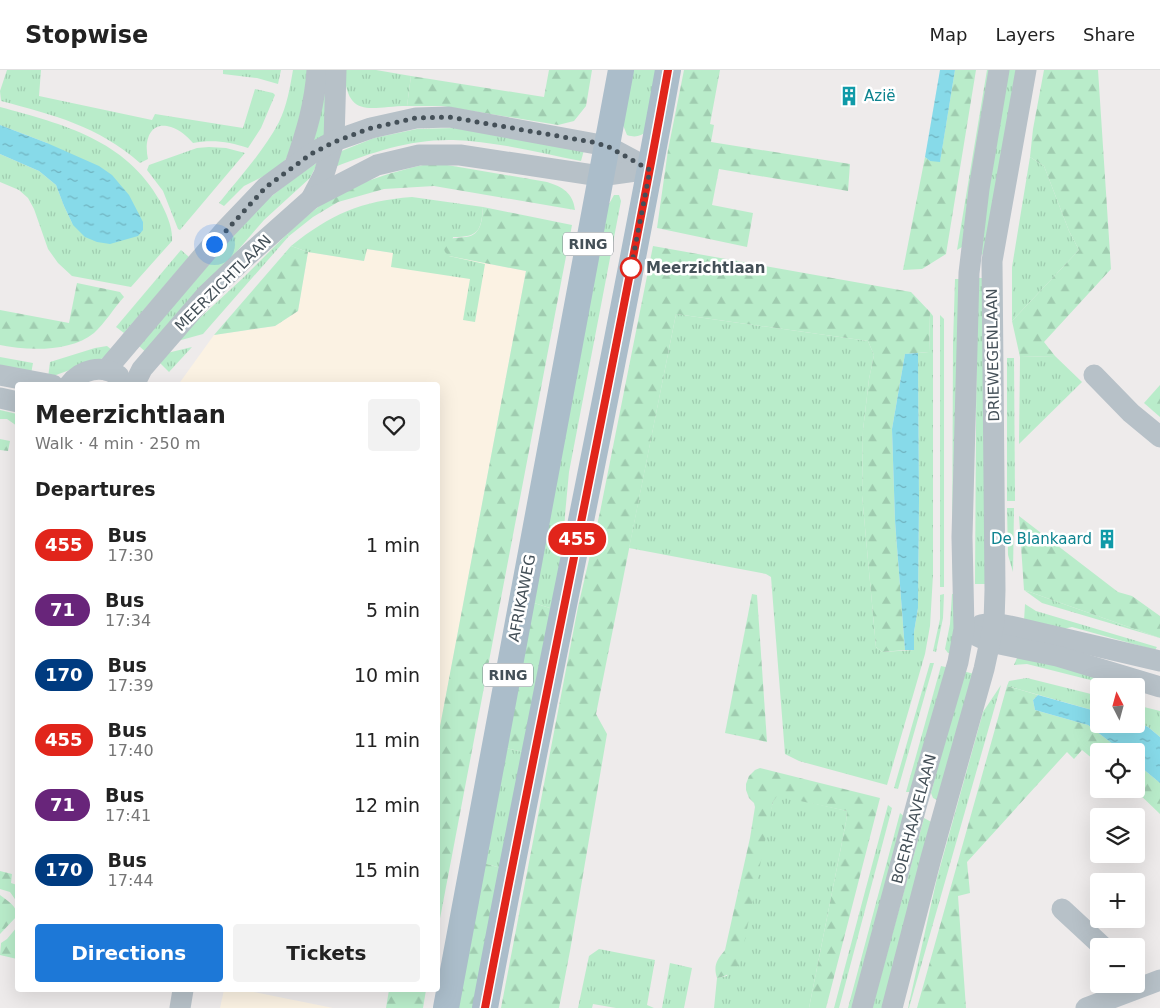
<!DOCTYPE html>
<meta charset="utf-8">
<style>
:root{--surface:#fff;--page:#f2f2f2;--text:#222;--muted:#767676;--line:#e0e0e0;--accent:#1d78d7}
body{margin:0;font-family:"DejaVu Sans",sans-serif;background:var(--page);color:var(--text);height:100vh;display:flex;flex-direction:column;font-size:19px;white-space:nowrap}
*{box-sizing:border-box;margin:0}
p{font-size:16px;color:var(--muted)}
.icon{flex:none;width:28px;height:28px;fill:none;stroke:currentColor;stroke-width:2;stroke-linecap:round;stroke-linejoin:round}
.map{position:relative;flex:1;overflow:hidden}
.drawer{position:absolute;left:15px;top:312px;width:425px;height:610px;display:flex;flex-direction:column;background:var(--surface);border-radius:5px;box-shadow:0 5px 20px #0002}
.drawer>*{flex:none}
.badge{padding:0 10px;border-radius:16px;font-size:18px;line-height:32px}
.needle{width:32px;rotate:354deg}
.buttons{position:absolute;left:1090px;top:608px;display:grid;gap:10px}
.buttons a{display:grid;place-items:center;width:55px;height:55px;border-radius:5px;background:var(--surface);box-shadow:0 5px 20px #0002;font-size:25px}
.you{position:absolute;width:25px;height:25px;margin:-12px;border:4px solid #fff;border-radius:50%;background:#1a73e8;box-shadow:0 0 0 8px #1a73e833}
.map>.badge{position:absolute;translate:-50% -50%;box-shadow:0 0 0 2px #fff}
h2{padding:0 20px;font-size:19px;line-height:45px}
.round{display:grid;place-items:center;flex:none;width:52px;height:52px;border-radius:5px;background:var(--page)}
.summary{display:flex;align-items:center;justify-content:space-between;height:85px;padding:0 20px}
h1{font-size:24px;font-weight:700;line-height:38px}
.button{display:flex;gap:10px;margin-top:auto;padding:10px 20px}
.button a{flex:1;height:58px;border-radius:5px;background:var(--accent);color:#fff;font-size:20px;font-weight:700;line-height:58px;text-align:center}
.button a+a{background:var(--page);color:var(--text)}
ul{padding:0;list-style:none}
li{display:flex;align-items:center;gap:15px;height:65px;padding:0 20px}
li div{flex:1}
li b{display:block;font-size:19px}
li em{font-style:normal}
li .badge{min-width:55px;font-weight:700;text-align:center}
header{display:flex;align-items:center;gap:30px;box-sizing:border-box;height:70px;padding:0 25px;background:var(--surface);border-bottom:1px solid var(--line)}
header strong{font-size:24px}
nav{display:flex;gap:28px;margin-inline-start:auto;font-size:18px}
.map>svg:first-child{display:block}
</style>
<header>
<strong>Stopwise</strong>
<nav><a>Map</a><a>Layers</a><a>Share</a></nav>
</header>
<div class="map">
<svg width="1160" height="938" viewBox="0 0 1160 938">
<defs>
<pattern id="grass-tufts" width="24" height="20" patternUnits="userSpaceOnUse" patternTransform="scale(1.25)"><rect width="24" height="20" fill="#b9ecca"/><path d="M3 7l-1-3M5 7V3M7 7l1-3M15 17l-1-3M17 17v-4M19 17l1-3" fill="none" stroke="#a0ccb0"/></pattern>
<pattern id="forest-firs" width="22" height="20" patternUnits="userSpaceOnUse" patternTransform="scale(1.25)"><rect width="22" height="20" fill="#b9ecca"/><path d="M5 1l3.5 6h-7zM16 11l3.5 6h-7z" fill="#a0ccb0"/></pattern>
<pattern id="water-ripples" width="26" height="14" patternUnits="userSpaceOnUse" patternTransform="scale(1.25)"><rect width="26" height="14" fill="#87dae9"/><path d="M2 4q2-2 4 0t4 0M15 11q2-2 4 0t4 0" fill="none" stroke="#70b3c0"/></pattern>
</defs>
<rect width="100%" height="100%" fill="#eeebeb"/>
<g fill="#fbf2e3">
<polygon points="366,179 394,183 449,186 526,201 438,668 438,315 178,315 214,265 275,256 298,241 308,182 364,191"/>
<polygon points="224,920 244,920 333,938 220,938"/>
</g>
<g fill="url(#grass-tufts)">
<path d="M7,0h34l-2,26 113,24 3,-6 88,14 12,-39 18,4 2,2 -14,33 -13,20c-18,-6 -35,-9 -55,-5 -6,-7 -13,-13 -22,-16 -22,-7 -27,15 -23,32l-8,4c-42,-37 -86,-48 -139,-62l-1,-10z"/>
<polygon points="223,0 281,0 278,14 257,8 223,4"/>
<path d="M293,0h17l-14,74 -13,19 -19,13 -20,10 -20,20 -5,-3c21,-26 44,-51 60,-81 8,-16 11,-35 14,-52z"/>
<polygon points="329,0 326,66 310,74"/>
<path d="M344,0h32l35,6 -4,30c-36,0 -60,15 -63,-36z"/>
<path d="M633,0h25l-10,61c-8,5 -12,7 -21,4l-4,-10z"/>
<polygon points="987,0 991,0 962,177 957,180"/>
<polygon points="1007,0 1020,0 987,184 977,185"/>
<path d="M0,37c63,17 126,33 160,94 6,12 13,26 12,40l-41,46 -59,-11 -14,-13 -10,-14 -14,-40 -6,-11 -9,-8 -19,-8v-28l39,17 17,14 8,21 9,19 -26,-82 -47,-18z"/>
<path d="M454,58l130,22 -3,11c-41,-8 -87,-20 -128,-21 -41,-1 -81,12 -118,27l4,-15 35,-14 43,-9z"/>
<polygon points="209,77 226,78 245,83 180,160 178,159 163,121 147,100 149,95 197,78"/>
<polygon points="1030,87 1044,96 1069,161 1079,180 1012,251 1012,197"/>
<polygon points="318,92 310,108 264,150 148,284 139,276 258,137 288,113"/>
<polygon points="614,125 619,125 621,131 569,402 565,445 562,500 553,539 534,533 608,136"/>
<path d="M412,127l71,10c-2,24 -4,30 -30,30l-4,19 36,8 -10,58 -12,-2 7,-41 -79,-12 2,-14 -26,-4 -3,12 -56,-9 -17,-6c40,-32 70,-45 121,-49z"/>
<polygon points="287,164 289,166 203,264 174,272 244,207"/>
<polygon points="181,180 189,187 124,263 116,257"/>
<polygon points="977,208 986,208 988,514 975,514"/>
<polygon points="955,209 960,209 952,513 953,273"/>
<polygon points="930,242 933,246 933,505 930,556 925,584 887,715 799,691 785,684 771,507 766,504 629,478 676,244 868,271 874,285 869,309 863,360 862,425 876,577 882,582 914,580 914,562 918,538 919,431 918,283 929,282"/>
<polygon points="940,245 944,249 944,517 940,517"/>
<polygon points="107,276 112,280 99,291 83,295 48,308 50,292 95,278"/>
<polygon points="192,277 169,302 157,290 163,284"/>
<polygon points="1055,286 1082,312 1019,374 1020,287"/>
<polygon points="0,287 33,293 31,304 0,296"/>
<polygon points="1007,288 1014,288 1015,431 1007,431"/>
<polygon points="0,340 17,344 17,356 7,349 0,349"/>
<polygon points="1007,438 1014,438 1013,502 1008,485"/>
<polygon points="1024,520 1160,568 1042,533"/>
<polygon points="944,524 943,548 936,582 933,581 940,549 940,525"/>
<polygon points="952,524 958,524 954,584 948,583 945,579 950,554"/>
<polygon points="1025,534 1036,541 1157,577 1155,580 1072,557 1058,560 1024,551"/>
<polygon points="1019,583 1131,616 1114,616 1027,594 1014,595"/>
<polygon points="930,593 934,593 898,719 894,718"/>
<polygon points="941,596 950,598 912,722 906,722"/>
<polygon points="963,601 974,604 937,730 933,728 931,723"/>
<polygon points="1027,608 1099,626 1099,642 1007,616 1009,611"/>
<polygon points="1001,615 909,938 908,938 937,808 983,642"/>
<polygon points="1136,635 1160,641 1160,667 1148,657 1136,652"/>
<polygon points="506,678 523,682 501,798 483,793"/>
<polygon points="777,725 847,741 846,752 809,938 714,938 717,908 727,906 773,732"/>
<polygon points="888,735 892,738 839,938 834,938"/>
<polygon points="900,743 905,747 853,938 848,938"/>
<polygon points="924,748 935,754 885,938 872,938"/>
<polygon points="599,879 655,890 647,935 654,938 616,938 593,934 592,938 578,938 589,886"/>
<polygon points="670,893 692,898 684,938 662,938"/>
</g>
<g fill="url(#forest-firs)">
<polygon points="549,0 592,0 586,36 574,51 558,55 442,36 407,36 411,6 544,27"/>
<polygon points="684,0 720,0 710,54 714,55 711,72 850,94 848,121 719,99 712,135 753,143 747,177 657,158 668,80"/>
<polygon points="955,0 976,0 946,184 922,199 903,200 925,87 930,91 940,91"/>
<polygon points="1044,0 1098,0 1111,199 1044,272 1055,286 1020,287 1012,251 1079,180 1069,161 1044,96 1030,87 1033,59"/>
<path d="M423,95h24l100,17c16,5 26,11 28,28l-141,-24 -50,3 -46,13 -25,15 -24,19 -2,-2c12,-11 25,-23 38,-32 25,-18 68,-30 98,-37z"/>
<path d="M483,137l89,18 -134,704v-192l88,-466 -77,-15 -4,-4 -2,-6 3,-5c7,-4 12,-3 20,-4 16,-2 16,-18 17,-30z"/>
<polygon points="291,176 308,182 298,241 275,256 214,265"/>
<polygon points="653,176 911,222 930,242 929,282 905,284 892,359 895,451 905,580 882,582 876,577 862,425 863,360 869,309 874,285 868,271 676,244 596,644 607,664 570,881 559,938 501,938 578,537 600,442"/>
<path d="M77,213l43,9 4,5c-10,11 -19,26 -30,36 -23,19 -66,18 -94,12v-35l69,13z"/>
<polygon points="1160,315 1160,347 1144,333"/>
<polygon points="0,369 10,371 8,381 0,380"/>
<polygon points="1019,446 1118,522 1132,526 1160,546 1160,568 1024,520"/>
<polygon points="752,524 757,525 767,672 725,663"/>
<polygon points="534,533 553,539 523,682 506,678"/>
<polygon points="1007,616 1038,625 1033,630 1035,640 1088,655 1122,681 1099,681 1099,694 1082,680 1074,689 1067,682 967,792 970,823 958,826 966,938 917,938"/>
<polygon points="1136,693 1160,713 1160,744 1134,719 1136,719"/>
<path d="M760,698l120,30 -54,210h-17l37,-186 1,-11 -70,-15 -4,6 -33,161c-6,9 -12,13 -23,15 -4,-13 0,-18 8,-28l25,-112 5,-31 -1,-4 -5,-5 -3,-8v-6l3,-8 6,-6z"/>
<polygon points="483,793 501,798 475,938 456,938"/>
<polygon points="0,801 12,804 11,813 17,815 17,832 10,822 0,819"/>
<path d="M0,825c8,6 17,11 17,21l-17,18z"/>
<polygon points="17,857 17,889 0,885 1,873 7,869"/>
<polygon points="389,920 426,920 423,938 386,938"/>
</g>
<g fill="url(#water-ripples)">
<polygon points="940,0 955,0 940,92 930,91 925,87"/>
<polygon points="0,55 47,73 99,96 112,105 129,125 143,152 143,160 138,166 110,174 97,172 85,167 73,155 64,136 56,115 39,101 0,84"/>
<polygon points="918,283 919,431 918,538 914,562 914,580 905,580 895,451 892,359 905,284"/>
<polygon points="1038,625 1099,642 1099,654 1136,654 1136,652 1148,657 1160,667 1160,713 1136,693 1136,681 1122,681 1088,655 1035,640 1033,630"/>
</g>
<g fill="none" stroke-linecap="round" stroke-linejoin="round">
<g stroke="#b7c1c8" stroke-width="21">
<path d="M295,95c11,-32 20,-61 22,-95"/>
<polyline points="311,129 324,104 334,71 336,0"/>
<polyline points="106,300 225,160 266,117 311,84 334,71 371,58 416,48 449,47 607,76 650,99"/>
<polyline points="0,305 53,315"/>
<polyline points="1094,305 1131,343 1160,367"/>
<path d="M69,315c12,-16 33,-21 50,-9"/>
<polyline points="134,315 142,299 206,225 247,186 311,129 377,95 419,85 460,85 600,106 650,99"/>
<polyline points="0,328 18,332"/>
<polyline points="981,555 994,553 1010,556 1160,591"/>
<polyline points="977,566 990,572 1057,586 1160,617"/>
<polyline points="1062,839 1102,876"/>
<polyline points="180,938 183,920"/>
<polyline points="862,938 917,733 958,592 964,559 962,467 969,203 979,119 999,0"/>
<polyline points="892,938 931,788 984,599 994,553 995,520 992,191 1026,0"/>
<polyline points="1086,938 1160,910"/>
</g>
<g stroke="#abbdca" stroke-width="26">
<polyline points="446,938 621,0"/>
<path d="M485,938c58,-313 127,-624 183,-938"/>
</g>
</g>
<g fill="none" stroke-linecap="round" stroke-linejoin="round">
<defs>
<path id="line" d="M485,938c59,-313 127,-624 183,-938"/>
</defs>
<use href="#line" stroke="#fff" stroke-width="11"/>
<use href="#line" stroke="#e1251b" stroke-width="8"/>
<polyline stroke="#445058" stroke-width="5" stroke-dasharray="0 9" points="214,174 266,117 311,84 334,72 371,58 416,48 449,47 592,72 607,76 650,100 631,198"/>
</g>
<defs>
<symbol id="building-bare" viewBox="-9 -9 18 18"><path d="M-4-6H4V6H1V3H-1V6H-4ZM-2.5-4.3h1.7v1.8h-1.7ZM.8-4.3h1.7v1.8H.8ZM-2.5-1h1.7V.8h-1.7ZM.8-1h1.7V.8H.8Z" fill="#0f9aa8" stroke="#fff" stroke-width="2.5" paint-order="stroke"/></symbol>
</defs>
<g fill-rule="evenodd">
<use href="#building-bare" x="835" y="12" width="28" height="28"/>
<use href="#building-bare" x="1093" y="455" width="28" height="28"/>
</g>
<circle fill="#fff" stroke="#e1251b" stroke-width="2.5" cx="631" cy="198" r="10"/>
<g text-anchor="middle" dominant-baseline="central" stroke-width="5" stroke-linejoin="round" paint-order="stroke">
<g fill="#fff" stroke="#7c848a" stroke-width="1">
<rect x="563" y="162.5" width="50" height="23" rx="4"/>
<rect x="483" y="593.5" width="50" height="23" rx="4"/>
</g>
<g font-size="14" font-weight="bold" fill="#445058">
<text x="588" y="174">RING</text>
<text x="508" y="605">RING</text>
</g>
<g font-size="15" fill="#0d838f" stroke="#fff" text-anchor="start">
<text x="864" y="26">Azië</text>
<text x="1092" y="469" text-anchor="end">De Blankaard</text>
</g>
<g font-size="15" font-weight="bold" fill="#445058" stroke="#fff" text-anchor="start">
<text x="646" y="198">Meerzichtlaan</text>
</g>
<g font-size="15" fill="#445058" stroke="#fff">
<text transform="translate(223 213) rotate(-45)">MEERZICHTLAAN</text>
<text transform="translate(993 285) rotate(-91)">DRIEWEGENLAAN</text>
<text transform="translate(522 528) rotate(-79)">AFRIKAWEG</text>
<text transform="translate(914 749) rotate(-75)">BOERHAAVELAAN</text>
</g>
</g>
</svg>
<div class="buttons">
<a><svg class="needle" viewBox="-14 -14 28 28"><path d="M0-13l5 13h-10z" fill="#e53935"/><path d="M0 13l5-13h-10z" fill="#767676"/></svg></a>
<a><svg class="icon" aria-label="locate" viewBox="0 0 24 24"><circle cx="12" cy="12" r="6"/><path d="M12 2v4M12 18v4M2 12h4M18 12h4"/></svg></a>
<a><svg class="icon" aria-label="layers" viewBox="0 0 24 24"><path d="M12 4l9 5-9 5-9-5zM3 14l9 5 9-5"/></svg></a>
<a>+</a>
<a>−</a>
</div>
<div class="you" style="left:214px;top:174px"></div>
<b class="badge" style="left:577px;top:469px;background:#e1251b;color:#fff">455</b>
<section class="drawer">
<div class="summary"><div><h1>Meerzichtlaan</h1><p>Walk · 4 min · 250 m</p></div><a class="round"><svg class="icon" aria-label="heart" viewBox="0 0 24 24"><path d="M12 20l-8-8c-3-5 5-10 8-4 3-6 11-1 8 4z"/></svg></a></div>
<h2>Departures</h2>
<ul>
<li><span class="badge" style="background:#e1251b;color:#fff">455</span><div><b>Bus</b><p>17:30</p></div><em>1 min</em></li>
<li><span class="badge" style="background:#68257a;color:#fff">71</span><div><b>Bus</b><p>17:34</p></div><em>5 min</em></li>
<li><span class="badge" style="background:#003b80;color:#fff">170</span><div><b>Bus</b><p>17:39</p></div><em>10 min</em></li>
<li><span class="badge" style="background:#e1251b;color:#fff">455</span><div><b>Bus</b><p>17:40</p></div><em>11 min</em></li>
<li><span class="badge" style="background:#68257a;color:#fff">71</span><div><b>Bus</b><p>17:41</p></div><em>12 min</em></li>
<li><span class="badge" style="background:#003b80;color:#fff">170</span><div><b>Bus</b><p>17:44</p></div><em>15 min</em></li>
</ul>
<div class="button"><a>Directions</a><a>Tickets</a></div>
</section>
</div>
